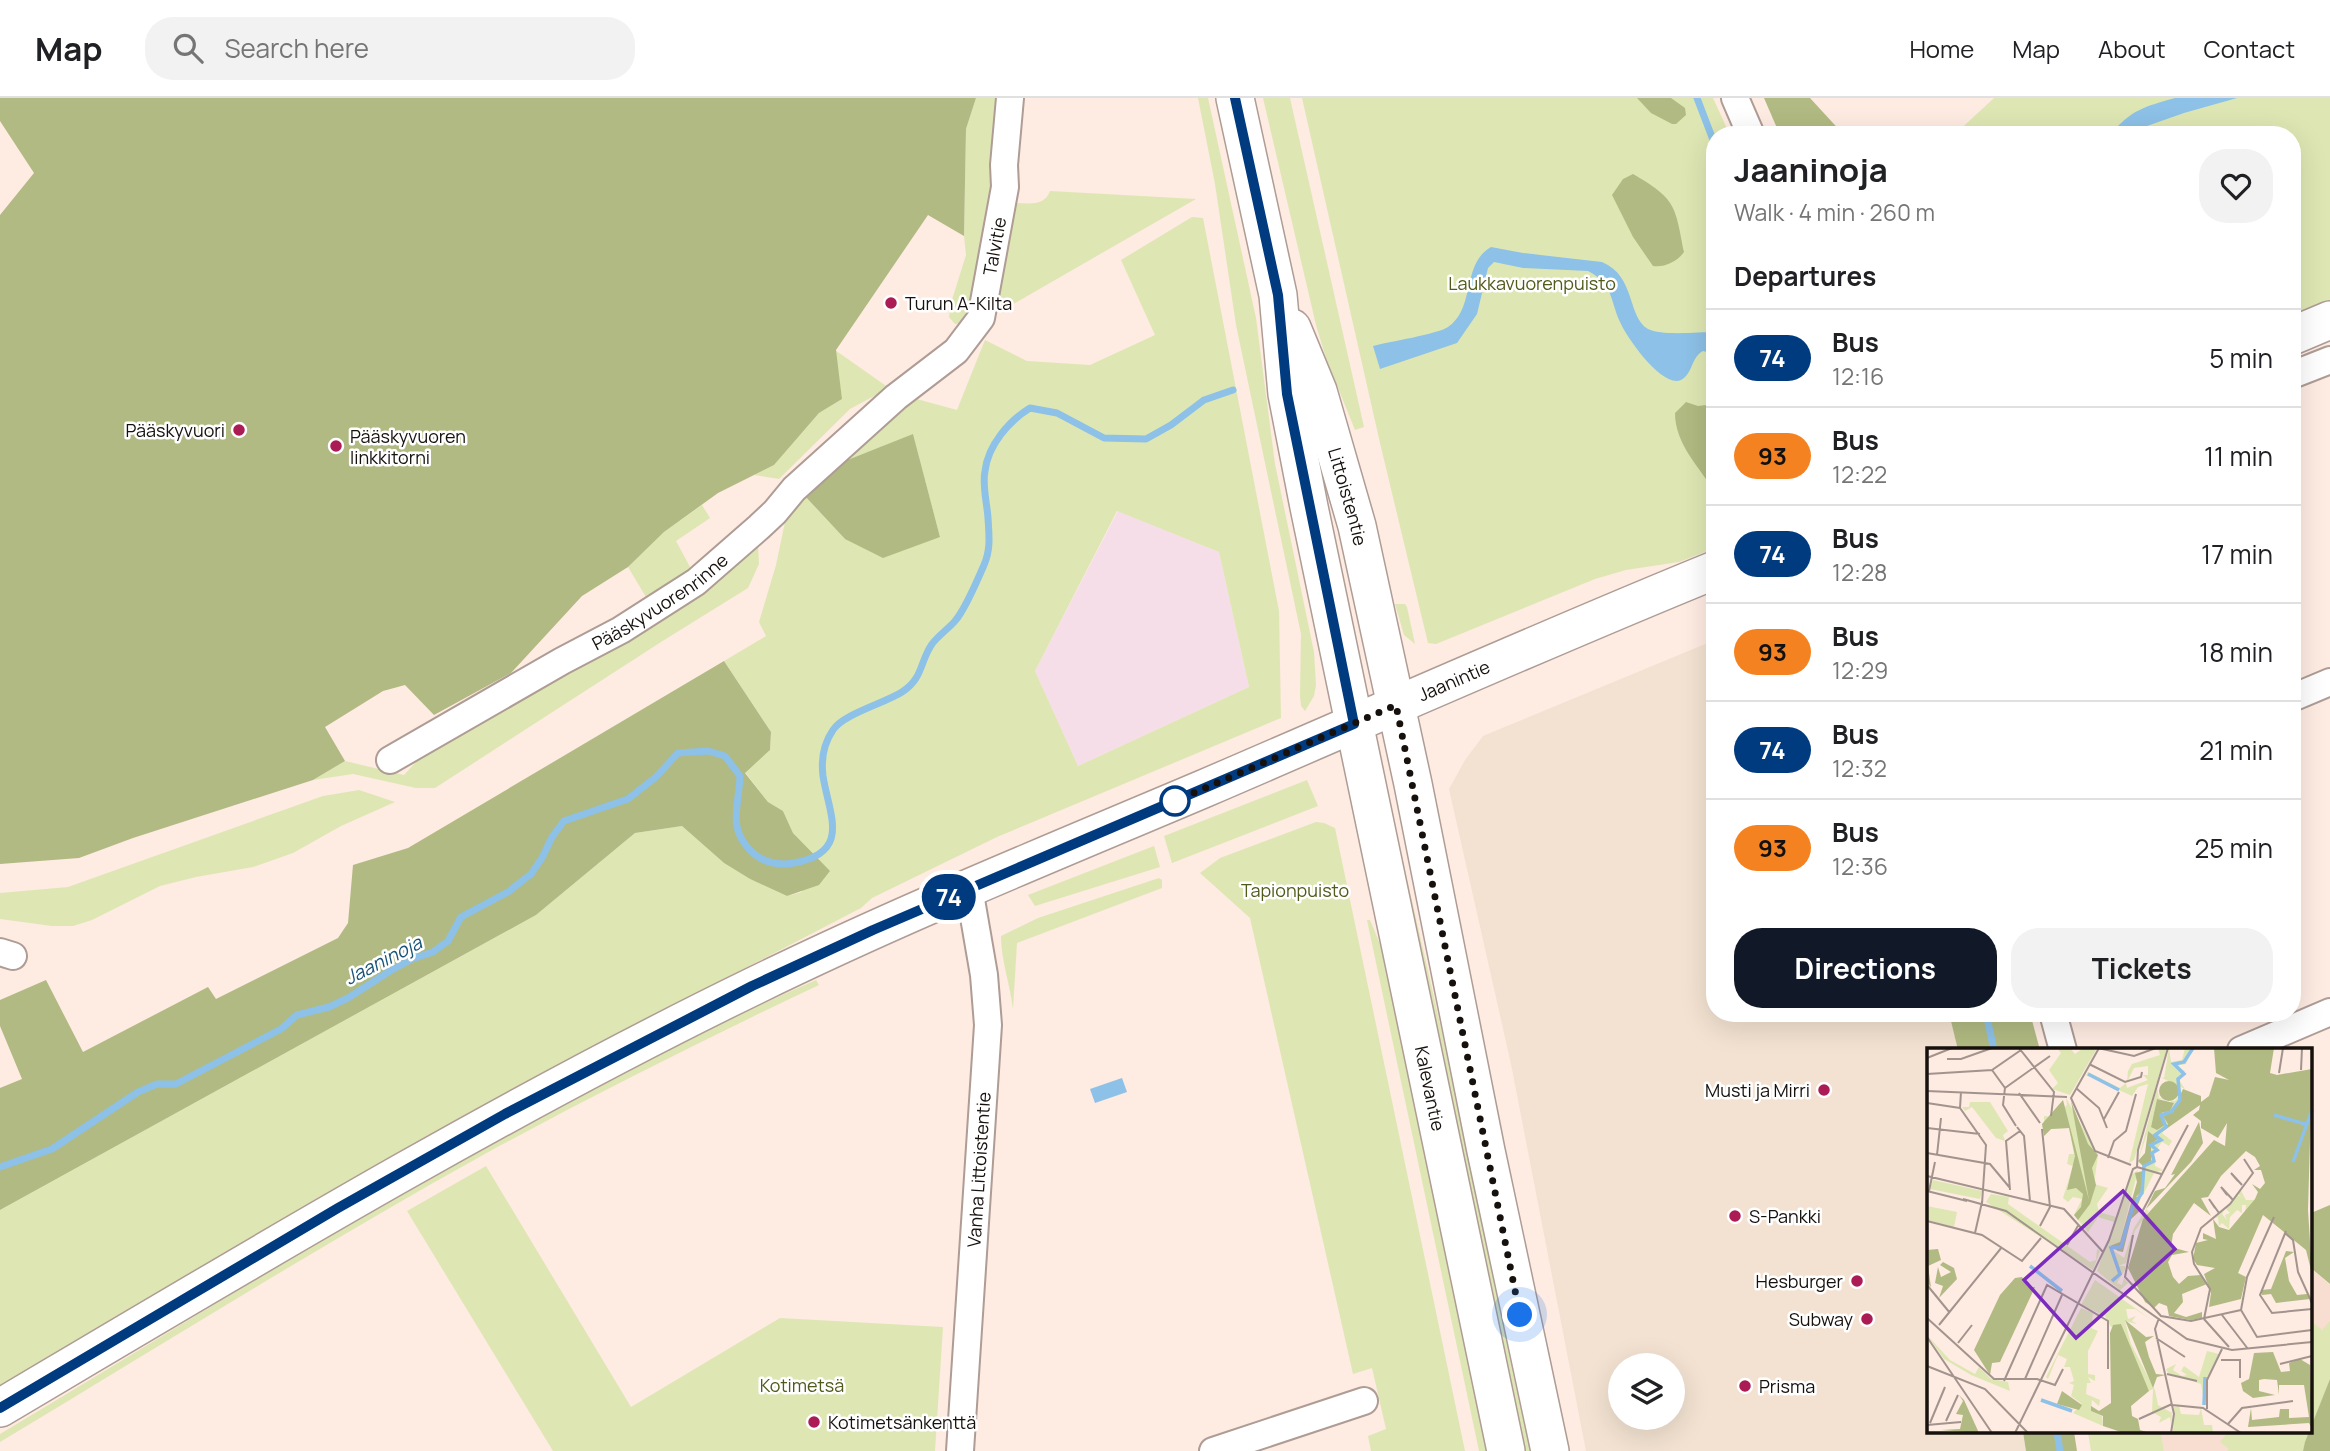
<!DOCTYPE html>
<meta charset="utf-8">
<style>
:root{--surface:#fff;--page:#f2f2f2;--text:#202124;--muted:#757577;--line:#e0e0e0;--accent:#111827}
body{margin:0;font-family:Manrope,sans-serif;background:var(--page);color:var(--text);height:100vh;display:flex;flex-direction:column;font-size:26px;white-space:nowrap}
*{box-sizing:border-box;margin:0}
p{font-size:23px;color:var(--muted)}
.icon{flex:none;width:38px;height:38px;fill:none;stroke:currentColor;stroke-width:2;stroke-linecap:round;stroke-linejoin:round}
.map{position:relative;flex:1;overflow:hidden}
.details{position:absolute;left:1706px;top:28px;width:595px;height:896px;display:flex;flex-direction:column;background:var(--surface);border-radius:28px;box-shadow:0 7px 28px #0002}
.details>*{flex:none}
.badge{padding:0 14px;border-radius:23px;font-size:24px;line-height:46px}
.buttons{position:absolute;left:1608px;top:1255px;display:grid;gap:14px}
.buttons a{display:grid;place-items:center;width:77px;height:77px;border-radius:50%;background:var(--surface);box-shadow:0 7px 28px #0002;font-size:35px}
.you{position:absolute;width:35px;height:35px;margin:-18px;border:5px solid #fff;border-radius:50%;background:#1a73e8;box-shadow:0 0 0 10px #1a73e833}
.map>.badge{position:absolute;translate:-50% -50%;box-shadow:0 0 0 4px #fff}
h2{padding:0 28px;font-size:26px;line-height:63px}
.round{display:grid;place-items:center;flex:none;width:74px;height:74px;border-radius:28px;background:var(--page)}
.overview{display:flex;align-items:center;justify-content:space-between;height:119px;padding:0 28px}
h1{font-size:33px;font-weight:700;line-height:52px}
.primary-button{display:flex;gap:14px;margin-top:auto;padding:14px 28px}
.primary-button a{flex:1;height:80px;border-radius:28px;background:var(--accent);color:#fff;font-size:28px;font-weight:700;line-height:80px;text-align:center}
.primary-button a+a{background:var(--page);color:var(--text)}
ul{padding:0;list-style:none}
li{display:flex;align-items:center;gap:21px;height:98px;padding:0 28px;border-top:2px solid var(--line)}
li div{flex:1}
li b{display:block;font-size:26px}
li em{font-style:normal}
li .badge{min-width:77px;font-weight:700;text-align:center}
header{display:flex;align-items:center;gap:42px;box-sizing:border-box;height:98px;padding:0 35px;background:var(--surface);border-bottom:2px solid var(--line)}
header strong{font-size:33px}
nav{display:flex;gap:38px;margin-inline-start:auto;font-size:24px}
.search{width:490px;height:63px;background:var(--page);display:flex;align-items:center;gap:18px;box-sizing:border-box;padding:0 24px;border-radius:28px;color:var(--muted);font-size:26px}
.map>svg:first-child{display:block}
</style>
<header>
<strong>Map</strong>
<div class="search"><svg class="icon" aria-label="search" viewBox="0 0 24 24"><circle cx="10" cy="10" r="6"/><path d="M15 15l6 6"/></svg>Search here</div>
<nav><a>Home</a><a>Map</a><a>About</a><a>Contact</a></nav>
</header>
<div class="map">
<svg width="2330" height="1353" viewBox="0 0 2330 1353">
<rect width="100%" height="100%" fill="#feebe2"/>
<path fill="#f3e2d1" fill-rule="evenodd" d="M1715,542v373h234l9,37h-29v382h94l3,19h-440l-75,-387 -62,-275 16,-29 18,-24zM1620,1267h53v53h-53z"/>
<polygon fill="#f6dee9" points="1118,413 1219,454 1249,589 1078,668 1035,573"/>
<g fill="#f8ddd1">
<polygon points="2311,1170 2330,1187 2330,1281 2311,1330"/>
<polygon points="2161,1334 2309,1334 2303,1353 2164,1353"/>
</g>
<g fill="#dee7b3" fill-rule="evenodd">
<path d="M976,0h22c-7,69 -6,163 -36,225l-7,1 -6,-7 2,-14 15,-48 -2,-19 2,-107z"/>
<polygon points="1198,0 1208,0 1256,220 1275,366 1314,554 1316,587 1314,598 1305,613 1301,608 1300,598 1301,536 1236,227 1215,86"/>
<polygon points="1263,0 1290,0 1364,329 1355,332 1326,260 1316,227"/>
<polygon points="1302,0 1713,0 1730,37 1715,37 1715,450 1679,464 1626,472 1595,481 1436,546 1428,545 1380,345"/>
<polygon points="1994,0 2330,0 2330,208 2293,223 2292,37 1954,37"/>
<path d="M1050,93l146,8 -195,112 -6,-22 19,-86c15,0 30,4 36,-12z"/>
<path d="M1192,119l11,1 76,393 2,107 -284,119 -125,61 -11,10 -367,191 -172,97 -322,194v-180l536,-295 99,-82 47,-7 42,37 26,16 37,17 15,-4 5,-44 -14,-15 -10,-22 -15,-9 -23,-30 25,-22 1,-18 -47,-71 42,-25 -7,-14 17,-57 9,-43 19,-27 41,44 95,-2 -27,-102 -68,26 59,-61 9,-2 44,12 28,-70 42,21 63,4 65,-30 -34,-75zM1117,413l102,41 30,135 -171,79 -43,-95z"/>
<polygon points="835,252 889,290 850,311 779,381 754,377 774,367 819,315 842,301"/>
<polygon points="702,407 710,420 676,443 690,469 689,474 646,499 628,469 664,434"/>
<polygon points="758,446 759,466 748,490 661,544 435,690 416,690 353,676 313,682 345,663 404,677 417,663 624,542"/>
<polygon points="1395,506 1405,506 1407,509 1415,546 1404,537"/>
<polygon points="1307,682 1318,708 1172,765 1164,738"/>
<polygon points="359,692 395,704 341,728 293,755 253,769 196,779 160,788 92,822 73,828 52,828 0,821 0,795 68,789 323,698"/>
<polygon points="1390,707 1538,1353 1519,1353 1384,709"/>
<polygon points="1316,724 1324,725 1335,730 1465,1353 1371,1353 1368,1338 1386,1331 1372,1270 1353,1276 1250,820 1200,775 1220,760"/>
<polygon points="1154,748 1160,769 1035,808 1028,797"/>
<path d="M1159,780l3,2v8l-145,55 -4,66c-3,-25 -12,-49 -12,-73l37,-18z"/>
<polygon points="1367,822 1370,822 1392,875 1490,1353 1479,1353"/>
<path d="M816,882l3,5c-114,54 -226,110 -336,170 -164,91 -323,191 -483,287v-8c267,-160 531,-330 816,-454z"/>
<polygon points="486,1068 631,1309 780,1220 943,1229 935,1353 553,1353 407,1113"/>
<polygon points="2330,1223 2330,1281 2311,1330 2311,1231 2315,1226 2322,1232"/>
<polygon points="2088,1334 2161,1334 2164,1353 2091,1353"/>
<polygon points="2228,1334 2309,1334 2303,1353 2227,1353 2229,1351 2220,1344"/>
</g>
<g fill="#b1ba82">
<polygon points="0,0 976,0 966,31 964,138 928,117 836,252 842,301 819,315 774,367 718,395 664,434 628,469 582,498 511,575 434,617 405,587 383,593 325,629 345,663 313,682 133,740 79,760 0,766 0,117 34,75 0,23"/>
<polygon points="1637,0 1671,0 1685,10 1686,17 1676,26 1672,26 1651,15"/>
<polygon points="1764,0 1810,0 1844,37 1780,37"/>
<path d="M1633,76c43,25 42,31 51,78 -6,9 -20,16 -31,14l-20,-29 -21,-42 11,-16z"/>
<path d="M1686,304l12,4 17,-2v89c-15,-26 -40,-48 -40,-80z"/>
<polygon points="913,336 940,439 883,460 845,441 804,397 845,363"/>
<polygon points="724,563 771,634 770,652 745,675 768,704 783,713 793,735 830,773 819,787 787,798 750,781 724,765 682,728 635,735 536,817 0,1112 0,990 22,981 0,928 0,902 46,882 83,954 208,889 216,901 338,840 348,825 353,767 408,750"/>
<polygon points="1949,915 2030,915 2040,952 1958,952"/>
<polygon points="2330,1107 2330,1186 2311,1170 2311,1115"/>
<polygon points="2330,1281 2330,1353 2303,1353 2305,1344"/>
<polygon points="2023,1334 2074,1334 2077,1353 2026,1353"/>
</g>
<g fill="#8dc1e7">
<path d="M2175,0h62l-53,15 -37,13 -14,9h-23c22,-26 34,-28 65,-37z"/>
<path d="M1491,149l32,6 79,9c34,14 25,55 46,67 13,7 51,3 67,3v27l-4,-6 -8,-2c-12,6 -10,23 -22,29 -19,8 -53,-41 -60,-56 -7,-13 -8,-28 -16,-40 -5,-6 -11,-10 -17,-13l-65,-3 -29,-6 -6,6 -11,46 -20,29 -77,26 -7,-23c15,-4 65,-12 75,-19 28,-19 13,-63 43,-80z"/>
<polygon points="1122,980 1127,994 1095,1005 1090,991"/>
</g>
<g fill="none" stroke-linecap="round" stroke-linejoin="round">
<g stroke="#8dc1e7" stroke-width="7">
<polyline points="1697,0 1715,47"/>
<polyline points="1986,915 1994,952"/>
<path d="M0,1069l52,-18 86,-57 19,-8h19l105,-55 16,-14 32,-8 19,-9 42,-27 22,-12 21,-7 15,-11 13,-24 47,-25 23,-18 11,-16 10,-21 12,-16 64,-22 28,-22 22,-24 30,-2 17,5 15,20c-1,30 -13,52 11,75 12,12 26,15 43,12 58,-11 35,-48 29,-87 -2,-16 1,-33 10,-46 10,-16 52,-27 69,-38 21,-13 18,-31 30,-48 6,-8 16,-15 23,-23 9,-10 23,-42 29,-56 7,-16 5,-30 4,-47 -1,-15 -6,-33 -3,-47 3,-26 24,-50 45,-63l27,5 47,25 42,1 25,-14 33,-25 29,-10"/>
<polyline points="2057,1334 2060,1353"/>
</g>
<defs>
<g id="street">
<polyline points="1735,0 1751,37"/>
<polyline points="2292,277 2330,262"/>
<polyline points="2292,600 2330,584"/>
<path id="s1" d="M390,662l172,-99 59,-31 75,-48 63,-55 16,-15 19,-23 102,-92 60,-46 25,-33 24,-131 -1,-22 6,-67"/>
<polyline points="0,854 13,858"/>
<polyline points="2053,915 2063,952"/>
<polyline points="2241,952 2330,914"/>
<path id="s2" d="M960,1353l28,-426 -4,-50 -15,-87"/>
<polyline points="1213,1353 1364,1303"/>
</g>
<g id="secondary">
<path id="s3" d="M1235,0l43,197 9,99 22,113 197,944"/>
<path id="s4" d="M1292,230l26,63 39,135 56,258 73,367 64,300"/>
<polyline points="2292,238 2330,222"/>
<path id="s5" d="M0,1310c248,-147 495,-296 754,-422 147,-72 298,-133 449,-197 170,-73 340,-149 512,-219"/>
</g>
</defs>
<use href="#street" stroke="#ae9c95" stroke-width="30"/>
<use href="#secondary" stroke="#ae9c95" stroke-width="40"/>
<use href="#street" stroke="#fff" stroke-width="26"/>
<use href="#secondary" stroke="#fff" stroke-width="37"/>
</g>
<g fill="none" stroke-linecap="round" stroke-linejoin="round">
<defs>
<polyline id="line" points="0,1310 338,1110 505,1016 752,888 873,832 1354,626 1287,296 1278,197 1235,0"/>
</defs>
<use href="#line" stroke="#fff" stroke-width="16"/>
<use href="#line" stroke="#003b80" stroke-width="10"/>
<polyline stroke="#17110e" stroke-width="7" stroke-dasharray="0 12.6" points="1175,703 1173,704 1396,607 1520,1217"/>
</g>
<g fill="#ab1b54" stroke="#fff" stroke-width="2.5">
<circle cx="891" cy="205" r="7"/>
<circle cx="239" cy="332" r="7"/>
<circle cx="336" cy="348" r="7"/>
<circle cx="1824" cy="992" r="7"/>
<circle cx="1735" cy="1118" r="7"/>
<circle cx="1857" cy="1183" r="7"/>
<circle cx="1867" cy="1221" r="7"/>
<circle cx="1745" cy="1288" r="7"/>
<circle cx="814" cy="1324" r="7"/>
</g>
<circle fill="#fff" stroke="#003b80" stroke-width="3.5" cx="1175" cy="703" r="14"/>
<g text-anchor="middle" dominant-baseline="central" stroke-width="5" stroke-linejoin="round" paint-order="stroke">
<g font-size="18" fill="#17110e" stroke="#fff">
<text stroke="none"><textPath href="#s1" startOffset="817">Talvitie</textPath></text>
<text stroke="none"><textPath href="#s4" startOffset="178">Littoistentie</textPath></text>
<text stroke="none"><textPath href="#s1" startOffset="313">Pääskyvuorenrinne</textPath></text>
<text stroke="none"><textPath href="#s5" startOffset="1628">Jaanintie</textPath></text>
<text stroke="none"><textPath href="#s3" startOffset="1010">Kalevantie</textPath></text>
<text stroke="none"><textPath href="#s2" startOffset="282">Vanha Littoistentie</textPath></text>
</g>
<g font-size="18" fill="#525a1b" stroke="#fff">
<text x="1532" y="185">Laukkavuorenpuisto</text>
<text x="1295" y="792">Tapionpuisto</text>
<text x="802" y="1287">Kotimetsä</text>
</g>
<g font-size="18" fill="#17110e" stroke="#fff" text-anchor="start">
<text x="905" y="205">Turun A-Kilta</text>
<text x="225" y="332" text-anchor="end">Pääskyvuori</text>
<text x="350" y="338">Pääskyvuoren<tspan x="350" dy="21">linkkitorni</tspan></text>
<text x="1810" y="992" text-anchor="end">Musti ja Mirri</text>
<text x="1749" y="1118">S-Pankki</text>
<text x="1843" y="1183" text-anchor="end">Hesburger</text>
<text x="1853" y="1221" text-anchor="end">Subway</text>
<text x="1759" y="1288">Prisma</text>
<text x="828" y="1324">Kotimetsänkenttä</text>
</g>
<g font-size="19" font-style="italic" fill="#185378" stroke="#fff">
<text transform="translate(383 862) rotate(-27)">Jaaninoja</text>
</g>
</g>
<g transform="translate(1927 950)">
<rect width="385" height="385" fill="#feebe2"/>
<path d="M130,0h13l5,6 8,-6 13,2 -26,45 -18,-6 6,-6 -9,-13 12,-17zM231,0h9l-33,112 -5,3 19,-79 -10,3 -6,9 -46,-21 2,-3 32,16 6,-5 1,5 21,-8 -5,-5h5v-9l-14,2 -7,14 1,-11 4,-7 28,-9zM242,0l2,14 11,-2 3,-12h8l-7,16 -10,2 9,5 -6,9 6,9 -25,-12 4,1zM230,40l2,10 16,3 8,-12 -10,23 -9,3 5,9 -7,9 10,8 -3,5 -7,-4 -8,11 1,13 8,4 -9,3 -11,22 -7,2 6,-6 2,-26 7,-5 -1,-16 8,-5 -10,-8 -10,30zM230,51l13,1 3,6 -13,9 4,10 -13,2zM139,50l32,57 -4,29 14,4 -11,16 2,8 17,5 -2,5 -16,-5 -10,15 -14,-17 8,-16 -9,-2 -5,5 -5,-4 10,-32 -6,-2 2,-10h5l-5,-26 -18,1 -7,7v-20l9,1 14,-12zM43,54h20l18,29 -5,4 2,6 -9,-3 -24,-31 -7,4 -3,-4h7zM211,122l-18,72 -10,6 14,10 10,-30 12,-19 3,2 -14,20 -9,32 -8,3h7v4l-8,13 5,2 2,-7 4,5 -8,7 -23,-19 34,-96zM6,132l49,11 -2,8 -50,-10zM313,141l6,11h8l-9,13 1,-8h-4v8l-5,-3 -7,7 -1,12 -7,-6 -3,3 -1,-9 -6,2 12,-8 -2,3 5,6 -2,-5 5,-2 -4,-4 10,-14 6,2 -5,-3zM64,146l18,3 -1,7 82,58 6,-2 1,-11 3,2 -7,19 -107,-68zM0,158l30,6 -3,15 -27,-7zM168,232l57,40 -17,-11h-9l2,10 8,-3 -4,5 5,3 -12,-3 6,23 24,46 3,15 14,8 -1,11 -1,-7 -11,6 2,-6 -9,-5 1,-23 -4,2 -21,-43 -7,-23 -10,2 -6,-11 -24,-11zM154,260l12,5 -2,15 7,3 -10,20v23l7,1v6l-7,-4 3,6h-4l-1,11 14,6 -1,6 -7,-6 -1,11 11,5 1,10 -30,-13 9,-9 -11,-8 3,-11 -5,-2 5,-2 -4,-14h-6l3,-8 -9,-4 -10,24 -2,-2zM0,287l23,25 25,14 4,-7 12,12 17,3 2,9 -39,-16 -27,-16zM280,303l12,3 -12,23 -2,29 -4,-22 -33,-11 -2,-4 10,-5 -3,6 9,6 5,-1 -6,-4 3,-5 15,11zM252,358l2,8 18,1 2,-7 3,17h8l1,8h-40l1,-26z" fill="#dee7b3" fill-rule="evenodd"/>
<path d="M287,0h60l-4,25 7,2 35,-6 -4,141 4,64 -6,-24 -43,-35 -25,58 8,4 -5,22 -32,8 2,-14 -7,-19 11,-6 -18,-3 -4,-6 3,-16 12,-3 -5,-1v-6l13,6 -3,-20 6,8 10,3 26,-31 3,-7 -6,-8 8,5 5,-6 -4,-13h-7l6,-4 -5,-9 -9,-6 -25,25 -13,21 -7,1 10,18 -17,-13 -21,31 -2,13 18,5 -17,3 -4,7 5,15 6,7 9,-8 13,-1 6,9 -25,10 1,8 -9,11 12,4 16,-5v6l-11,2 -22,-4 -2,-10 -8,-3 -5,5 -9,-6 -17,-34 15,-49 71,-79 11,6 2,-23 -9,15 -17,-10v-7l-8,-6 6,-5 1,-5 -38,27 6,-8 -5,-8 10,-4 10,-23 18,7v6l8,-6 6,-19 14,3 -13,-7zM232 43a10 10 0 1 1 20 0a10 10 0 1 1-20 0ZM230,51l17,4 -4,8 -9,2 4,12 -8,5 -6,-3zM136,52l26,100 -18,-99 17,43 10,11 -6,13 4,17 -6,19 -12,16 -4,-5 7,-8 2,-13 -7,-6 -9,2 8,-34 -6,-28 -18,1 -7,7 -2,-12zM272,74l4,21 -12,19 -45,47 9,-18 10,-3 10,-14 -4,1zM221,83l10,8 -7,5v17l-8,5 -5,-5 7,-8zM216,123l-1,20 -6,6h5l-4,10 4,3 -10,9 -8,33 -5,-1 -8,-5 10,-4 17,-60 -2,-9zM11,201l3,11 -13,6 3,21 -4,-4v-33zM359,203l8,1 -9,6 4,23 8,14 10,-1 3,5 -34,4 -5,-9 -9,1v-5l9,-1zM16,214l11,6 3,11 -18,19 4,-12 -8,-3 3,-16 3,10 10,-5 -11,-7zM88,230l7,-1 6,10h7l-35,75 -8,1 -2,12 -16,-25 26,-55zM198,272l21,17 8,-1 -9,6 4,15 7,17 10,1 -9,2 -4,11zM194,276l28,67 -18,15 1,10 6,3 2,11 10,3h-26l-21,-7v-10l-12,-5v-5l8,5 12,-8 -1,-70 3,-8zM346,304l8,20 9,-1 -1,-8 11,-4 10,6 2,64 -3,-6 -61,4 3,-19 1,12 27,-3 1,-8h9v9l20,-1 -5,-32h-25v10l-2,-15 -13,-1 -5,1v11l16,4 -22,3 -10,-7 -2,-8 8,-4 5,-26zM135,343l20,14 -3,5 -22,-6zM32,347l5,5 15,33 -38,-3 19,-1 3,-14 -7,-1 7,-13z" fill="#b1ba82"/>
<path fill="none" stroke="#8dc1e7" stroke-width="3.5" d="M161,26l31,16M347,67l31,9M366,114l19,-52M103,218l32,25M185,233l8,-7 -9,-26 10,-1 12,-41 9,-13 2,-27 10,-5 -2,-8 5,-3 -6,-5 10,-5 -6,-5 11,-8 -5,-12 10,-3 9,-12 -2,-21 6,-5 -10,-10 10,-2 9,-14M114,352l31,11M277,357l1,-28"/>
<path fill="none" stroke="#a2948d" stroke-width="2" d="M92,0l35,44 -3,24M171,0l36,8 22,-8M172,0l-28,50 24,53 36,14M0,10l25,-10M20,11h14l31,-11M162,16l36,18 16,-5 1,-5M65,22l13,18M374,22l1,-22M352,25l4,-25M0,26l65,-4 29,-20M149,40l23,20 8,20M0,43l140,6M34,44l-1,16 26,37 -4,59M92,45l21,30M0,55l33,5M177,71l15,-27M89,78l-13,-21 2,-17 45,-32M90,79l7,9 6,65M0,80l53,6M0,105l63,11 20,24M10,107l4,-37M181,110l6,-17 12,-10 10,-37M210,119l24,7M0,128l137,33 39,43M311,133l-7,-8 11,12M83,142l-4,-49 14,-10M0,143l40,10M2,143l6,-29M300,147l-6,-8 12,13M36,151l43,12 181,128 45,11 80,-8M288,160l-6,-9 10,14M215,164l46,-87M0,173l55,14 40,26 19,-23M113,178l10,-19 -8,-78M359,183l-26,64 12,18 40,-4M48,185l7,-31M358,185l8,7 5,32 14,31M206,187l-8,42 36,39 30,5 50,-11M140,197l12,-21M0,237l23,28M314,262l6,-33 27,-60M314,262l16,27 55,-7M295,267l26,34M0,270l67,61h43l18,6 8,-16M232,270l-4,11 19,85 -3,19M277,271l6,-30 -16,-25 -2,-12 9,-24 29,-24 23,-31 -9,-14M277,271l25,28M12,277l63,-78M0,289l65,96M229,290l29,19M31,295l14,-18M294,312h19v18M353,316l32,-8M0,318l58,23 43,44M240,326l30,7M98,331l37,-84M77,333l43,-96 61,36v48M245,357l31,3 38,25M280,361v-29l15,-31M212,371l33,-15M19,373l12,-26M3,375l15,-36M301,376l14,-16 51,-7M0,377l34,-3M88,385l94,-193 24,-71 4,-2 1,-17 30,-102"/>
<path fill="#7b2cbf" fill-opacity="0.15" stroke="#7b2cbf" stroke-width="3.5" d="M196,143l52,58 -99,89 -52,-58z"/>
<rect width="385" height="385" fill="none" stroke="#17110e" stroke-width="3.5"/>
</g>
</svg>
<div class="buttons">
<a><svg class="icon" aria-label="layers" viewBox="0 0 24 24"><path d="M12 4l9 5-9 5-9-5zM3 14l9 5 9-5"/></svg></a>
</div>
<div class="you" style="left:1520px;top:1217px"></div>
<b class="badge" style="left:949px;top:799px;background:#003b80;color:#fff">74</b>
<section class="details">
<div class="overview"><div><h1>Jaaninoja</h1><p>Walk · 4 min · 260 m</p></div><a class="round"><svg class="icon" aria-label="heart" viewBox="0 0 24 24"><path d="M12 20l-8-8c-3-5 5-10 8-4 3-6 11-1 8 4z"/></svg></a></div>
<h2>Departures</h2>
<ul>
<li><span class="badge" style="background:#003b80;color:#fff">74</span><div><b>Bus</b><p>12:16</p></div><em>5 min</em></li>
<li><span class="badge" style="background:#f58220;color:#111">93</span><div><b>Bus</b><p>12:22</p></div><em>11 min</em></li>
<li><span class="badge" style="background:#003b80;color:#fff">74</span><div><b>Bus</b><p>12:28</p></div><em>17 min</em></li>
<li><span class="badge" style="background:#f58220;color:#111">93</span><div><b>Bus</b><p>12:29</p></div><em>18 min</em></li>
<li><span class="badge" style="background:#003b80;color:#fff">74</span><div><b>Bus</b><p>12:32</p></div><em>21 min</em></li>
<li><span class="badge" style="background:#f58220;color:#111">93</span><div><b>Bus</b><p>12:36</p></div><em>25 min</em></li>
</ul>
<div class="primary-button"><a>Directions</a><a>Tickets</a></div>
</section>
</div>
